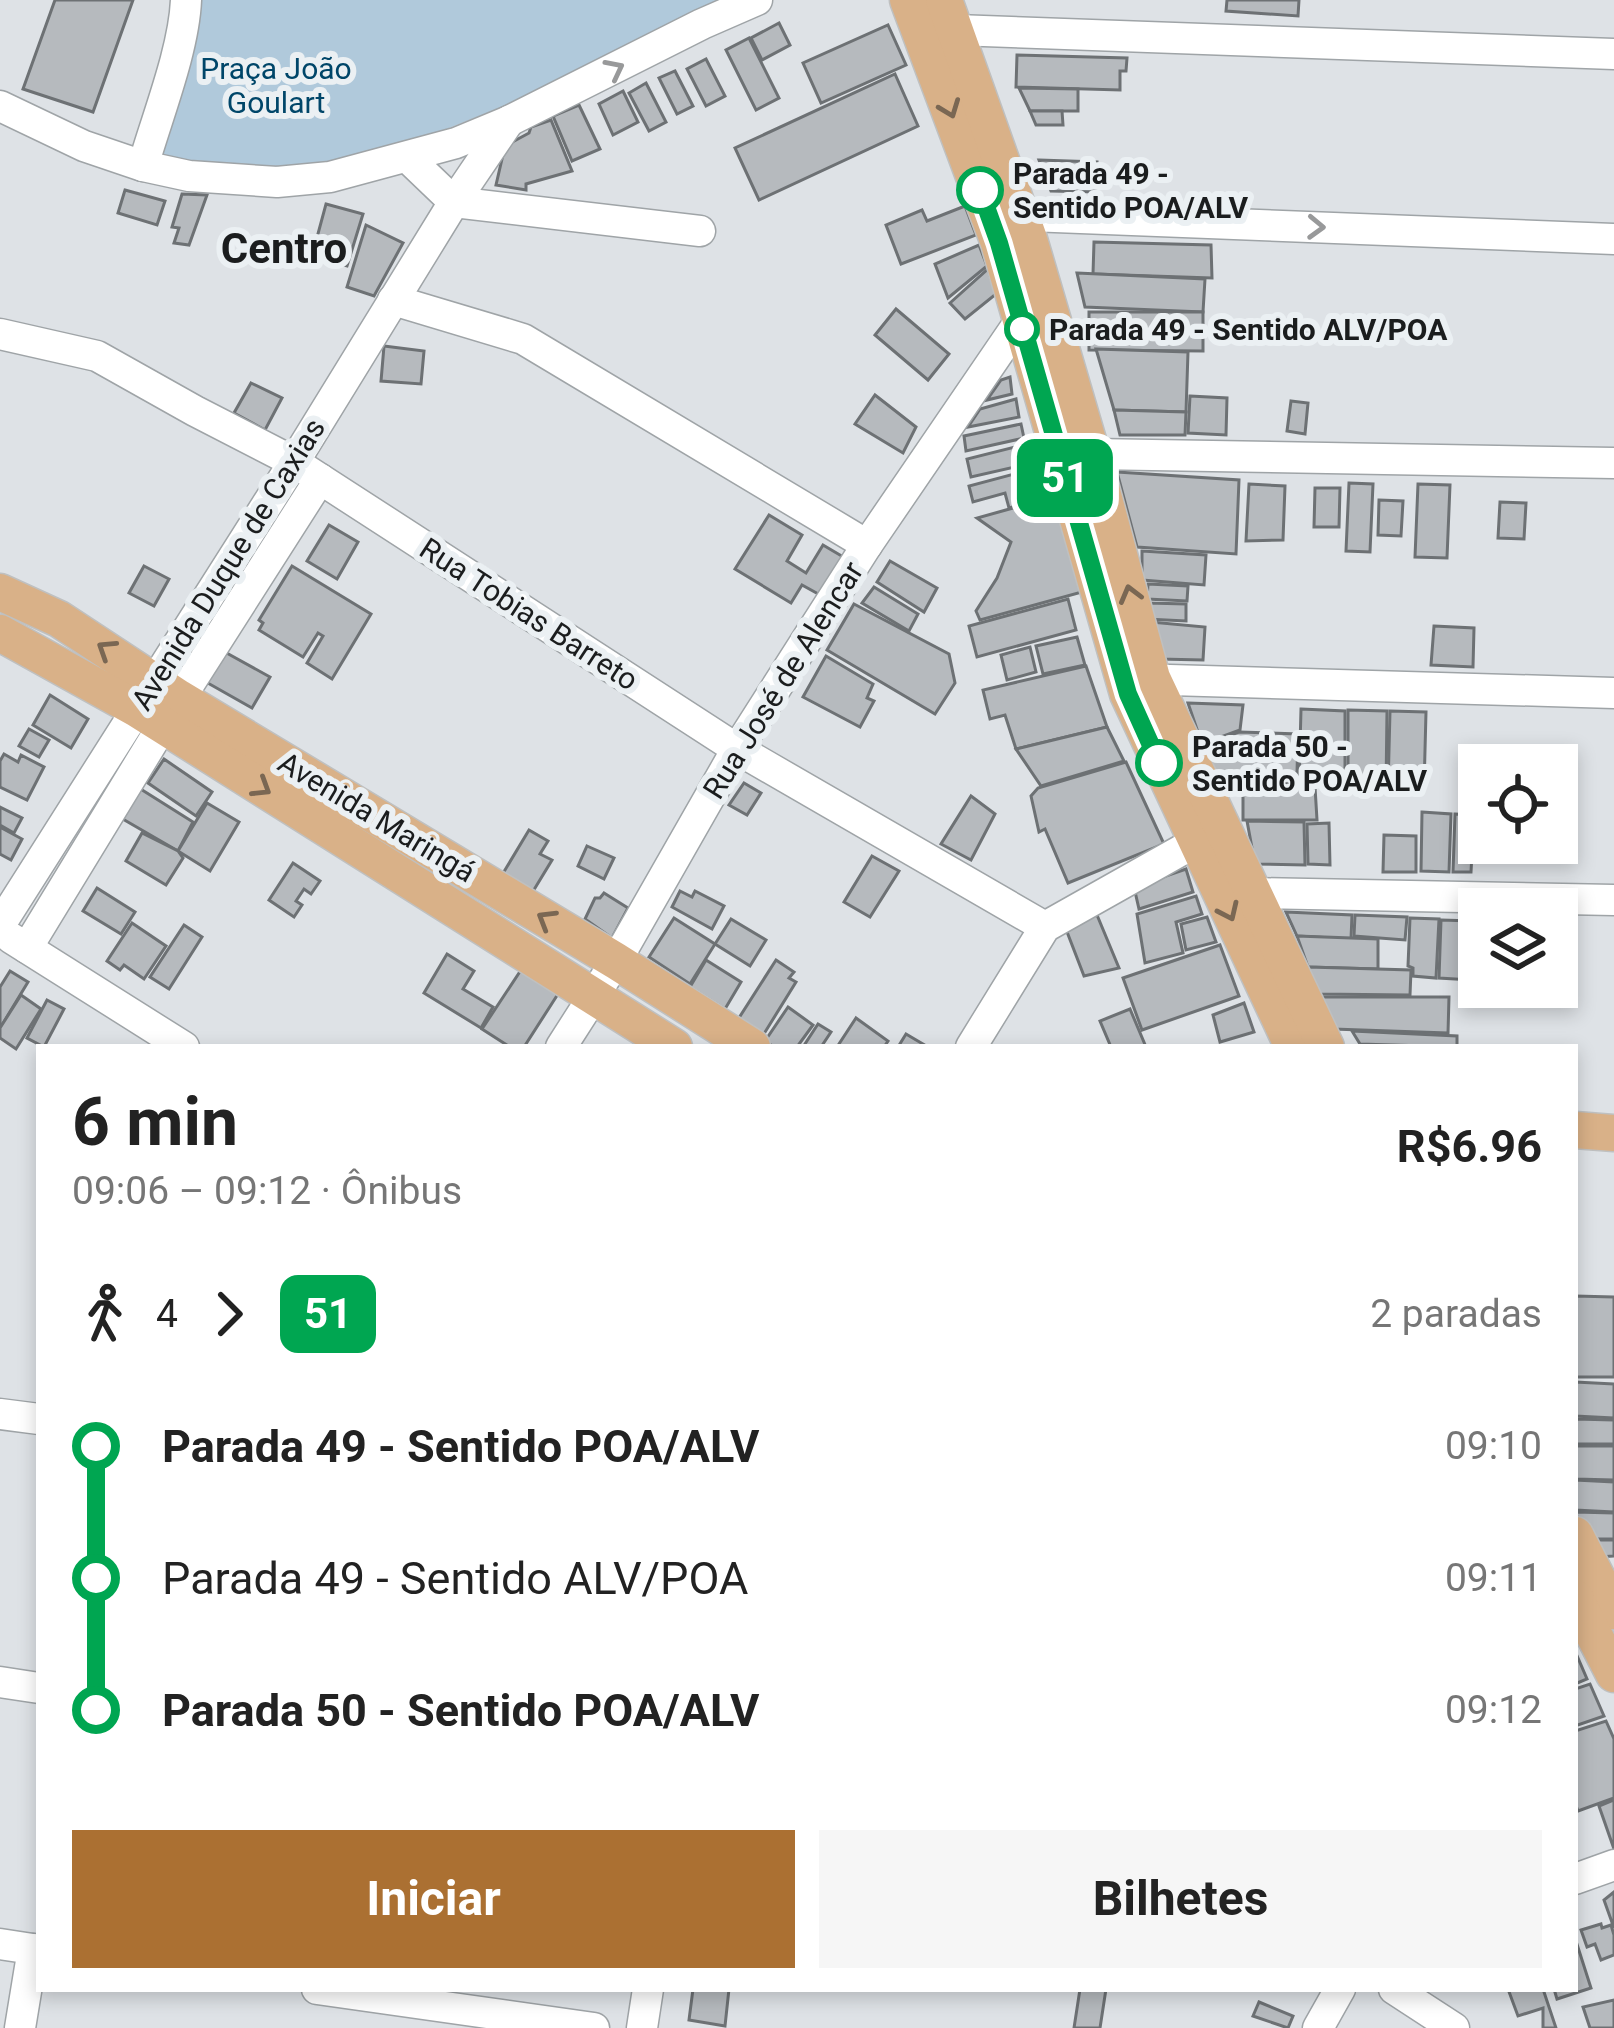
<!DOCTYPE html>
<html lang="pt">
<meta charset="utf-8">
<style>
:root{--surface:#fff;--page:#f6f6f6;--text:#222;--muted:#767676;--accent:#ab7032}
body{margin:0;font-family:Roboto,sans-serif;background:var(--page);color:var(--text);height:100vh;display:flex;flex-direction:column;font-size:45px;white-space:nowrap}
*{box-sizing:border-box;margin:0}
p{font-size:39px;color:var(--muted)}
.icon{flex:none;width:66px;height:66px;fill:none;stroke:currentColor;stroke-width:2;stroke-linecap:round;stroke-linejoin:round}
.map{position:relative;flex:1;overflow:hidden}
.panel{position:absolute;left:36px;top:1044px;width:1542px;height:948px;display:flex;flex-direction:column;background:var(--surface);border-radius:0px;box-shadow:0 6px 18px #0003}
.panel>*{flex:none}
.badge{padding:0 24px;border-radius:18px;font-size:42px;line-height:78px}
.controls{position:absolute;left:1458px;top:744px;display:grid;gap:24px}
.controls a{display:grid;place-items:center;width:120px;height:120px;border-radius:0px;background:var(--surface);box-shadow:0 6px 18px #0003;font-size:60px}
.map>.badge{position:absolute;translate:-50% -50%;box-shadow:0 0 0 6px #fff}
.legs{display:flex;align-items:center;gap:18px;height:132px;padding:0 36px;font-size:39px}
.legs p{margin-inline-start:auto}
.summary{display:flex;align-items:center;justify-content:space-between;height:204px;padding:0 36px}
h1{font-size:66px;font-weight:700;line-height:90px}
.cta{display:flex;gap:24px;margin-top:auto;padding:24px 36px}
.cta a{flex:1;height:138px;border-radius:0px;background:var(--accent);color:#fff;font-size:48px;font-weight:700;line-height:138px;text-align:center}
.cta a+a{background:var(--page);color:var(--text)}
ul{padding:0 36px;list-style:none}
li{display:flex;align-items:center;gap:42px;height:132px;font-size:45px}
li i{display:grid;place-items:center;width:18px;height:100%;margin:0 15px;background:currentColor}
li i::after{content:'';width:30px;height:30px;margin:-15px;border:9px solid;border-radius:50%;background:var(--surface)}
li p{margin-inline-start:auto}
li:first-child i{background:linear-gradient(#0000 50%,currentColor 0)}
li:last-child i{background:linear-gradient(currentColor 50%,#0000 0)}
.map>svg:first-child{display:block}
</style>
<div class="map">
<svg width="1614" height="2028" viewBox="0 0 1614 2028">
<rect width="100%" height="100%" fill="#dee2e6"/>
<polygon fill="#b0c9db" points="195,0 728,0 619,49 512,103 411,143 295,174 159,164"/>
<g fill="#b6babe" stroke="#6d7174" stroke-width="3">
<polygon points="55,0 133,0 93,112 23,89"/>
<polygon points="1227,0 1299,0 1298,16 1226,11"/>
<polygon points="779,23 790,45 762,60 751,38"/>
<polygon points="888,25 906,65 821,103 803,63"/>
<polygon points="749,38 779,98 756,110 726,50"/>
<polygon points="1017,55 1127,58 1126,71 1120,71 1120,90 1016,87"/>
<polygon points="706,59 725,96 706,106 687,69"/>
<polygon points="675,71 693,106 677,114 659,78"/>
<polygon points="895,74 918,126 759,200 735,148"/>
<polygon points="646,83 666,122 649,131 629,93"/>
<polygon points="1019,88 1078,89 1078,111 1030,111"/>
<polygon points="623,91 638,122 613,135 599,104"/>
<polygon points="579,105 600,149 572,161 553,116"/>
<polygon points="1030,111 1062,111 1063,125 1036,125"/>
<polygon points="551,120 572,171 526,184 526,190 496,185 505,146 529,133 531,127"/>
<polygon points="1039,160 1097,162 1096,192 1051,191"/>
<polygon points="125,190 165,201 157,225 118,213"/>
<polygon points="182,194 207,195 189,245 174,243 179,228 172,227"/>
<polygon points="326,204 363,214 347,266 312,256"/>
<polygon points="965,206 976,235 901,264 886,225 922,210 927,221"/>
<polygon points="366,225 403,243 374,296 347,287"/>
<polygon points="1094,242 1211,245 1212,278 1093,274"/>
<polygon points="979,245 987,266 948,298 935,264"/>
<polygon points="988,269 996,294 965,319 950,303"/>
<polygon points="1077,273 1205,279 1203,312 1085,307"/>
<polygon points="896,309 949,354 928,380 875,335"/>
<polygon points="1089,312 1203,312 1203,351 1089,350"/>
<polygon points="384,346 424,351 421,384 381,381"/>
<polygon points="1096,349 1188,352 1186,412 1114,410"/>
<polygon points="1010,377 1012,394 987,400 1001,380"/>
<polygon points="251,383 282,398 265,430 234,413"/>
<polygon points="875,395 916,427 903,453 855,424"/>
<polygon points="1190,396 1227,398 1226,435 1188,433"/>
<polygon points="1016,399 1019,417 968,427 980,409"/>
<polygon points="1291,401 1308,403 1305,434 1287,431"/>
<polygon points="1114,410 1186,412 1185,435 1120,435"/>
<polygon points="1021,424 1024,438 966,451 964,436"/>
<polygon points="1027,444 1032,463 971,477 967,459"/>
<polygon points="1033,469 1041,499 1009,508 1005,493 973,502 969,486"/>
<polygon points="1117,472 1239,480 1236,554 1137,547"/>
<polygon points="1349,483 1373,484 1370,552 1346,551"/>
<polygon points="1249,484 1285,486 1283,540 1246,541"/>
<polygon points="1418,484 1450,485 1447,558 1415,557"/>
<polygon points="1315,488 1340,488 1339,527 1314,527"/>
<polygon points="1056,496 1082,592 980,620 976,611 997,578 1011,542 977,518"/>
<polygon points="1379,500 1403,501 1401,536 1378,535"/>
<polygon points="1500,502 1526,503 1524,539 1498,538"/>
<polygon points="769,515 802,535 787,561 806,573 823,545 845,558 822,596 802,585 791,603 735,569"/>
<polygon points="329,525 358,542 337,579 307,561"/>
<polygon points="1142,551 1206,555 1204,585 1142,580"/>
<polygon points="890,561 937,588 924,612 877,582"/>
<polygon points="144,566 169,579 154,606 129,593"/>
<polygon points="292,566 371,614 332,679 307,663 323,636 318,633 303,657 259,630 263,623 259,620"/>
<polygon points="1148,584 1188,586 1187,601 1147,599"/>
<polygon points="874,587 918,614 909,631 862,603"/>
<polygon points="1068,599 1076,630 977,657 969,626"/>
<polygon points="1148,603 1186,604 1186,621 1146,619"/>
<polygon points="854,604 949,654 955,683 935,714 827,650"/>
<polygon points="1151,622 1205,627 1203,660 1159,659"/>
<polygon points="1434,626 1474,628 1473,667 1431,665"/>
<polygon points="1077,637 1085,665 1043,674 1036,646"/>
<polygon points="1030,647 1036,672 1007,680 1001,655"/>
<polygon points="223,651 270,677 252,708 206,682"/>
<polygon points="826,656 873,684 867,698 874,701 860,727 803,697"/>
<polygon points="1086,666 1107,727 1016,749 1005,715 990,719 983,690"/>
<polygon points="50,695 88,719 71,748 33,725"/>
<polygon points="1188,703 1243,705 1240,730 1202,744"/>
<polygon points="1301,709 1345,711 1345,787 1299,784"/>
<polygon points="1348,710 1387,711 1386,789 1348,787"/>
<polygon points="1390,711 1426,712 1424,789 1388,789"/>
<polygon points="1107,727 1124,761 1041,786 1016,749"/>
<polygon points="29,729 49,740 39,757 19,746"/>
<polygon points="1239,732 1298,734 1297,773 1249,771 1219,781 1202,745"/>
<polygon points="4,754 18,762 21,755 44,767 27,800 0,787 0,761"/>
<polygon points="164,759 212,792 196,816 148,783"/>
<polygon points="1126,762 1164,844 1068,883 1045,829 1039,832 1031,796 1038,788"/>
<polygon points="1247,774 1297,776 1297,784 1223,783"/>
<polygon points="744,783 761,793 747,815 729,805"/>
<polygon points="1243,783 1315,787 1317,820 1243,820"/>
<polygon points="139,788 193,822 178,851 121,818"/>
<polygon points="971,796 995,814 971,860 941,844"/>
<polygon points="207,803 239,822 210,871 178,851"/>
<polygon points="0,807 22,818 14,833 0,825"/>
<polygon points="1422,812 1451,814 1449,872 1421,871"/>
<polygon points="1455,814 1474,815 1471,872 1453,872"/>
<polygon points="1247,821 1304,822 1305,865 1255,864"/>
<polygon points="1329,823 1330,865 1308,864 1307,824"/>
<polygon points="0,827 22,839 11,860 0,854"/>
<polygon points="529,830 548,841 540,854 552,860 532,893 502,875"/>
<polygon points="142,833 178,851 183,858 166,885 126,861"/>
<polygon points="1384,835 1416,836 1416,872 1383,872"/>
<polygon points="587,846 614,858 604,879 578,866"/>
<polygon points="872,856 899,871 870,917 844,902"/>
<polygon points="293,863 320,881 311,894 304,889 296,901 302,905 294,917 269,900"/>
<polygon points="1186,869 1193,892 1139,909 1134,887"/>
<polygon points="97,888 135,912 121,934 83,911"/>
<polygon points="680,891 692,897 695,891 724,906 712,929 672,907"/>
<polygon points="604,893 628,908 612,938 585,919 595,898 600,898"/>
<polygon points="1196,896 1202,914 1176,922 1183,953 1145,963 1137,914"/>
<polygon points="1286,912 1352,915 1351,939 1297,936"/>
<polygon points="1097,915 1119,968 1084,976 1064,924"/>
<polygon points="1355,915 1407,917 1405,940 1354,936"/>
<polygon points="1207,917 1216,942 1186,950 1181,924"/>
<polygon points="674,918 715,944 690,984 649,957"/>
<polygon points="1410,918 1439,919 1436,978 1413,976 1413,968 1408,966"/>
<polygon points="731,919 766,940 750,966 715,944"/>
<polygon points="1441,920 1472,921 1471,980 1439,978"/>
<polygon points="132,923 166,946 144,979 124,965 120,970 107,961"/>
<polygon points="184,925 202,937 169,989 150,977"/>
<polygon points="1297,936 1378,939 1378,969 1308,967"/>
<polygon points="1220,945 1239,996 1142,1030 1123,978"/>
<polygon points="447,954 474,971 463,989 493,1007 481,1028 424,993"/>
<polygon points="706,960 741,982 725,1009 690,987"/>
<polygon points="776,960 794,972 789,978 796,982 762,1037 737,1021"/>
<polygon points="1308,967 1411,970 1410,995 1317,994"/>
<polygon points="521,970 558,994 524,1047 510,1047 482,1029"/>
<polygon points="10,971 28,982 2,1025 0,1024 0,987"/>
<polygon points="21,995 41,1009 16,1049 0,1038 0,1028"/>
<polygon points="1321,997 1449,997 1448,1033 1333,1029"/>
<polygon points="47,1000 64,1009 44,1047 27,1038"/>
<polygon points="1244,1003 1254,1032 1220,1042 1213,1015"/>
<polygon points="788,1007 813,1025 797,1047 774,1047 765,1041"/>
<polygon points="1130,1009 1146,1047 1111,1047 1100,1021"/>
<polygon points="856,1018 888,1041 884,1047 837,1047"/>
<polygon points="818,1024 831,1032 821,1047 803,1047"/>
<polygon points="1352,1031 1457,1036 1457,1047 1360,1044"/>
<polygon points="906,1034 928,1047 898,1047"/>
<polygon points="1575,1296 1614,1297 1614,1377 1575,1377"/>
<polygon points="1575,1382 1614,1384 1614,1418 1575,1416"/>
<polygon points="1575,1419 1614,1420 1614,1444 1575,1444"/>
<polygon points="1575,1446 1614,1446 1614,1480 1575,1479"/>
<polygon points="1575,1480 1614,1482 1614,1512 1575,1510"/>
<polygon points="1575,1512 1614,1513 1614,1539 1587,1539"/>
<polygon points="1589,1540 1614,1540 1614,1556 1598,1557"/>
<polygon points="1575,1651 1587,1679 1575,1684"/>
<polygon points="1590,1684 1604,1716 1575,1726 1575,1689"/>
<polygon points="1606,1721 1614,1739 1614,1798 1578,1811 1575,1803 1575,1731"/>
<polygon points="1614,1800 1614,1849 1599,1806"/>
<polygon points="1614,1892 1614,1928 1604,1900"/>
<polygon points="1601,1924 1602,1928 1611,1925 1614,1935 1614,1955 1601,1960 1595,1944 1587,1947 1581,1930"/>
<polygon points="1575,1938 1591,1988 1557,1999 1554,1989 1575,1989"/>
<polygon points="693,1989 729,1989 725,2026 689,2020"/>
<polygon points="1080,1989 1106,1989 1100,2028 1074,2028"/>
<polygon points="1508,1989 1543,1989 1556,2028 1543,2028 1543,2008 1518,2016"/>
<polygon points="1614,2000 1614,2028 1590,2028 1583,2007"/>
<polygon points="1259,2002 1293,2016 1288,2028 1253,2016"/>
</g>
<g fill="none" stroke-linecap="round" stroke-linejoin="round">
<defs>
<g id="minor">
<polyline points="956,30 1614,54"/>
<polyline points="0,106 84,146 143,166 189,176 277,182 330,177 456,143 509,121 702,24 757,0"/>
<polyline points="407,157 454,202"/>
<path d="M143,166c14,-49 41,-116 43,-166"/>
<polyline points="454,202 700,231"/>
<polyline points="1001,215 1614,239"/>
<polyline points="393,300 523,339 867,545"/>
<polyline points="0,334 97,356 195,411 294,462 737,749 1045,927"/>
<polyline points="1092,454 1614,463"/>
<polyline points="1136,679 1614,693"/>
<polyline points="1252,893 1614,900"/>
<polyline points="0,925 294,462 454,202 509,121"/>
<polyline points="11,938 184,1047"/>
<polyline points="27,948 163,725 320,479"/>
<polyline points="561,1047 616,961 737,749 867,545 1020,321"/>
<polyline points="971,1047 1045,927 1196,842"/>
<polyline points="0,1414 39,1419"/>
<polyline points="0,1682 39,1688"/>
<polyline points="1575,1879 1614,1865"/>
<polyline points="0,1944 39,1950"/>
<polyline points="317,1989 594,2028"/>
<polyline points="1394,1989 1454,2028"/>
<polyline points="20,2028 33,1949"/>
<polyline points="642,2028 648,1989"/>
<polyline points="1318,2028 1340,1989"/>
</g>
<g id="major">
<polyline points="908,0 999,243 1128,694 1293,1047"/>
<polyline points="944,0 1028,236 1092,454 1152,678 1326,1047"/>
<polyline points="0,592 59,619 179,698 616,961 752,1047"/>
<polyline points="0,633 137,709 674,1047"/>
<polyline points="1575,1130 1614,1133"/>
<polyline points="1575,1535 1614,1611"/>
<polyline points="1575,1598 1614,1674"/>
</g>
</defs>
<use href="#minor" stroke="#9fa4a7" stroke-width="33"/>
<use href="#major" stroke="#bfc0c0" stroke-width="39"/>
<use href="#minor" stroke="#fff" stroke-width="30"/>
<use href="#major" stroke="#d9b188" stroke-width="36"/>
</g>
<defs><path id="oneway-chevron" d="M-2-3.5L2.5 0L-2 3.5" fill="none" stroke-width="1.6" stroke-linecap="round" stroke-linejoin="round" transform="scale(3)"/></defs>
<g stroke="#98999a">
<use href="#oneway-chevron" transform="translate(615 69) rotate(-27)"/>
<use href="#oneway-chevron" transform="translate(1316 227) rotate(2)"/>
</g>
<g stroke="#7a6753">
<use href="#oneway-chevron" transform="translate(950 109) rotate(69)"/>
<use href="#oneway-chevron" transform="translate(1130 594) rotate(-105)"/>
<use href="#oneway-chevron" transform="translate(106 649) rotate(-147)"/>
<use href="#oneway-chevron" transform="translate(262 788) rotate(32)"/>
<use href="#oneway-chevron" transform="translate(1229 912) rotate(65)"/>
<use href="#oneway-chevron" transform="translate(546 919) rotate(-149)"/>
</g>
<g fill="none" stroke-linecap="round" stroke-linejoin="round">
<defs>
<polyline id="line-1" points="980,190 999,243 1128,694 1159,763"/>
</defs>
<use href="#line-1" stroke="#fff" stroke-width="27"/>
<use href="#line-1" stroke="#00a651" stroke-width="18"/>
</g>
<g fill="#fff" stroke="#00a651" stroke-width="6">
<circle cx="980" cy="190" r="21"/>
<circle cx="1022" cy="329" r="15"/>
<circle cx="1159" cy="763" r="21"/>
</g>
<g text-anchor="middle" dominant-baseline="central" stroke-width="12" stroke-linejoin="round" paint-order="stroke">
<g font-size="30" fill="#004669" stroke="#ebf0f3">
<text x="276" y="68">Praça João<tspan x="276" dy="34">Goulart</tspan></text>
</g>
<g font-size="30" font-weight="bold" fill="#1b1d1e" stroke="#ebf0f3" text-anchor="start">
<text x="1013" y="173">Parada 49 -<tspan x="1013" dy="34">Sentido POA/ALV</tspan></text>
<text x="1049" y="329">Parada 49 - Sentido ALV/POA</text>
<text x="1192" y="746">Parada 50 -<tspan x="1192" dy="34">Sentido POA/ALV</tspan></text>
</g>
<g font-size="30" fill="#1b1d1e" stroke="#ebf0f3">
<text transform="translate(228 564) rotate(-58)">Avenida Duque de Caxias</text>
<text transform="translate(529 614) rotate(33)">Rua Tobias Barreto</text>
<text transform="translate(783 680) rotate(-58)">Rua José de Alencar</text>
<text transform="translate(377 817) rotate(31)">Avenida Maringá</text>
</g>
<g font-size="42" font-weight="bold" fill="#1b1d1e" stroke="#ebf0f3">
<text x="284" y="248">Centro</text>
</g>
</g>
</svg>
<div class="controls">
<a><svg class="icon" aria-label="locate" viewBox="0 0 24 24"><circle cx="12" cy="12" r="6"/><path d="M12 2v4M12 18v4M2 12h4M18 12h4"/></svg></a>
<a><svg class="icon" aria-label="layers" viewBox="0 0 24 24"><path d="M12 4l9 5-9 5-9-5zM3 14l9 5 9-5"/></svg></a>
</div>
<b class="badge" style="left:1065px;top:478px;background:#00a651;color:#fff">51</b>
<section class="panel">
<div class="summary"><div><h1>6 min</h1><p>09:06 – 09:12 · Ônibus</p></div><b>R$6.96</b></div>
<div class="legs"><svg class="icon" aria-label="walk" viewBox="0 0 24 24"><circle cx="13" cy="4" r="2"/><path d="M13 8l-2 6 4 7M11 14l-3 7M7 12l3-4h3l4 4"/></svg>4<svg class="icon" aria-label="forward" viewBox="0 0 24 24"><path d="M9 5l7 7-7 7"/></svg><b class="badge" style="background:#00a651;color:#fff">51</b><p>2 paradas</p></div>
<ul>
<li><i style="color:#00a651"></i><b>Parada 49 - Sentido POA/ALV</b><p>09:10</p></li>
<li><i style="color:#00a651"></i><span>Parada 49 - Sentido ALV/POA</span><p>09:11</p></li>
<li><i style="color:#00a651"></i><b>Parada 50 - Sentido POA/ALV</b><p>09:12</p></li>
</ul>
<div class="cta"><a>Iniciar</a><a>Bilhetes</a></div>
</section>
</div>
